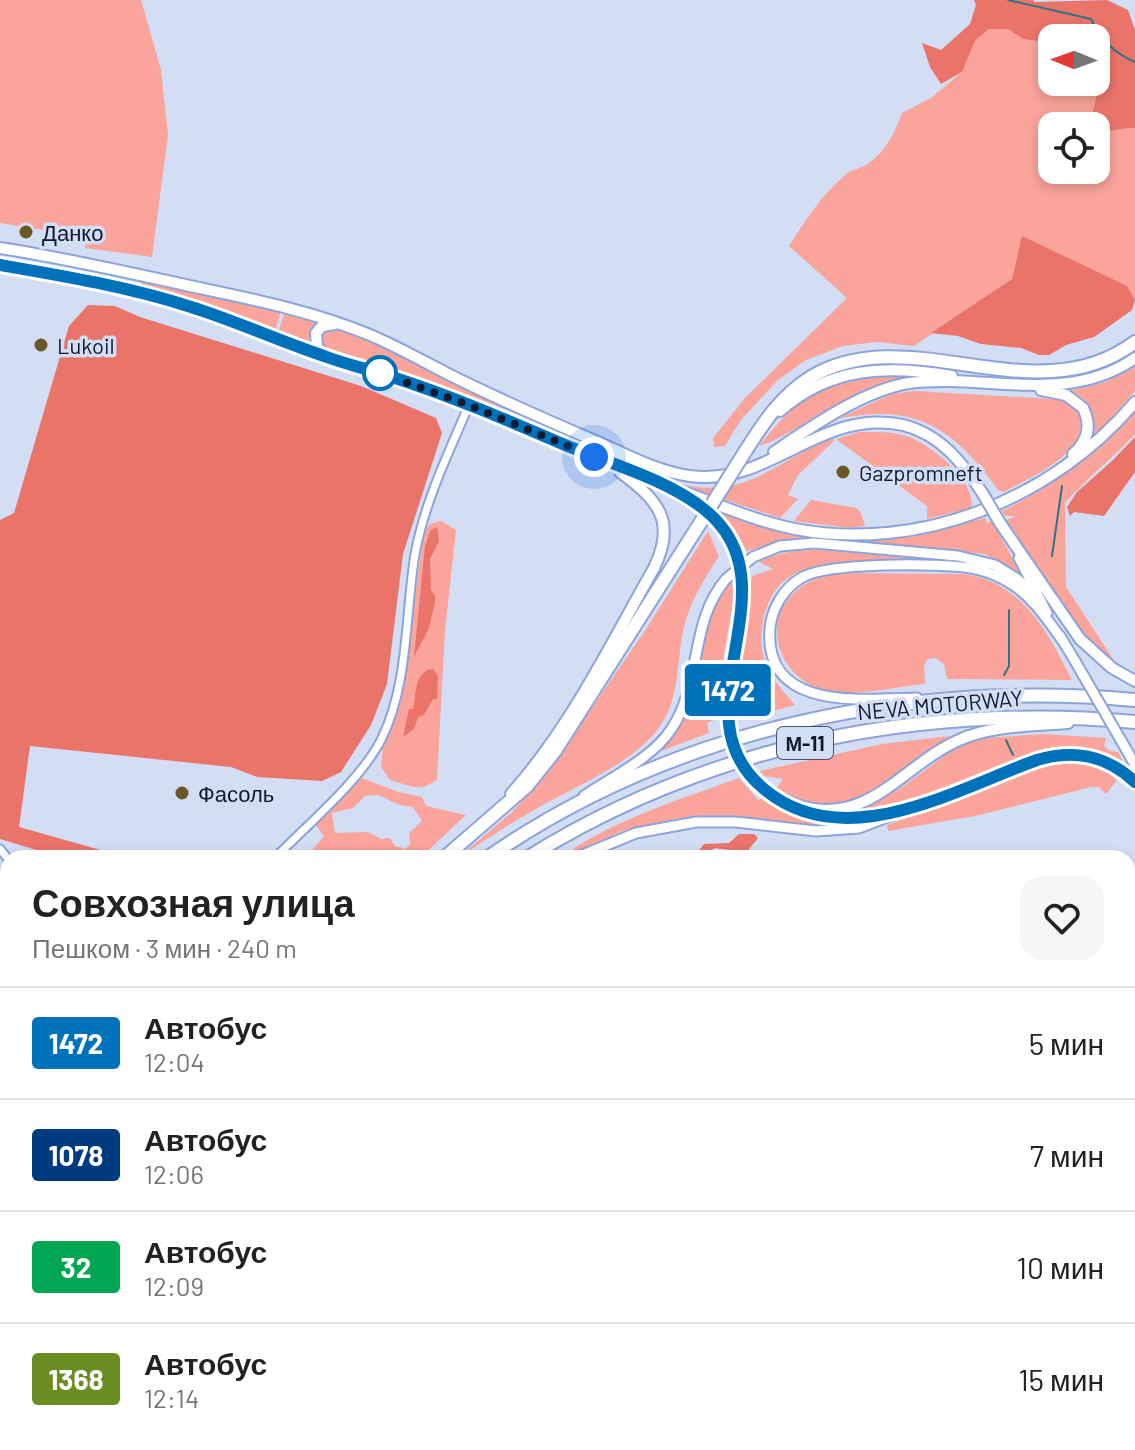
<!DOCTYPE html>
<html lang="ru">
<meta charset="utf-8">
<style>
:root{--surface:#fff;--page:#f6f6f6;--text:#222;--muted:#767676;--line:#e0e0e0}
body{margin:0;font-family:Barlow,sans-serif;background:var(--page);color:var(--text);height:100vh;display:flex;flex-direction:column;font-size:30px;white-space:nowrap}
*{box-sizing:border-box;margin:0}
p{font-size:26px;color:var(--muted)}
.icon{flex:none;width:44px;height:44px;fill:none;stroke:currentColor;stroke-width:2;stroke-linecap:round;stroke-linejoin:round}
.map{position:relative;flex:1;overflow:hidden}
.details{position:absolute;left:0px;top:850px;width:1136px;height:600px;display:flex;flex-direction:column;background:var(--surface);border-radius:24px 24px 0 0;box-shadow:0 4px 12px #0003}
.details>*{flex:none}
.badge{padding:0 16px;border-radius:6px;font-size:28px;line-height:52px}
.needle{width:52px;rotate:271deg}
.controls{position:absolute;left:1038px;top:24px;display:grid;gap:16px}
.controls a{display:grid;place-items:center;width:72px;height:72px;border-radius:16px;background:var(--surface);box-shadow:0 4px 12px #0003;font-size:40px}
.you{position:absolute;width:40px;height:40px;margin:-20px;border:6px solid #fff;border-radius:50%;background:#1a73e8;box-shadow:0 0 0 12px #1a73e833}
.map>.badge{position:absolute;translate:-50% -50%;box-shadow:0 0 0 4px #fff}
.round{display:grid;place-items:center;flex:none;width:84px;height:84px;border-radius:24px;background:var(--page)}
.head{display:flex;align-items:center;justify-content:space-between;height:136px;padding:0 32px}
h1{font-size:38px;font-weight:600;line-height:60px}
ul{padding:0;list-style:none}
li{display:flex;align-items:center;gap:24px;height:112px;padding:0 32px;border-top:2px solid var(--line)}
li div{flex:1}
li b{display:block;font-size:30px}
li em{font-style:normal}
li .badge{min-width:88px;font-weight:700;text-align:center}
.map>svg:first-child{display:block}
</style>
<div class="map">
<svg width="1135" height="1450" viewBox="0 0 1135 1450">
<rect width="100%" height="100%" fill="#d3ddf4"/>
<g fill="#faa49b" fill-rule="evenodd">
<polygon points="0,0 141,0 161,70 168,135 152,257 85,248 86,237 0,223"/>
<path d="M989,29h19l16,10 28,4v39l44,-2 3,6 -9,37 1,3h-39v44h44v-38c14,1 25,-5 39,-4v172l-8,-14 -28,-12 -87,5 -98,67 -37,-4 -34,4 -37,14 -28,20 -38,41 -15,25 -11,1 -1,-9 32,-40 102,-100 -58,-52c16,-25 32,-50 55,-70 6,-6 15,-7 22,-11 20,-13 28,-31 36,-52l29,-15 31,-26 13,-31z"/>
<polygon points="141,282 281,311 275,331 192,301 140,286"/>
<polygon points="285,312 316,321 309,333 309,345 278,332"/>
<polygon points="336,328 382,347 508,411 633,466 495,408 329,350 321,344 320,334 325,329"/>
<path d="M1135,367v24l-41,46c3,-21 -4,-38 -25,-46l36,-9z"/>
<path d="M914,374c-31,9 -59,20 -88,36 -22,13 -42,28 -67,36 25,-31 52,-60 93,-69 19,-5 43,-2 62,-3z"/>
<path d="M914,391l141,8c14,3 26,7 26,23 2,34 -52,56 -77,70l-6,-2c-44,-62 -83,-88 -161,-71l55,-25z"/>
<path d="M1135,409v25c-22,24 -48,44 -70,69l1,84 51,78 -13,-8 -20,-20 -78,-117 10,-4h-11l-3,-5c52,-25 95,-58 133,-102z"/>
<path d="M859,432c14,0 30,-1 44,3 24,6 75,46 68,73l-44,11v-13l-91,-67z"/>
<path d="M833,438l1,3 -36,34 -10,20 10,4 -18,19 -105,-35c72,18 96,-20 158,-45z"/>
<polygon points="811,500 857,508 861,513 865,526 849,528 794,521"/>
<polygon points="720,512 746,523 809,537 785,540 747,551 734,528"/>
<polygon points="985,518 987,523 992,521 1022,575 984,554 850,541 917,535"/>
<polygon points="441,521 456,530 445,631 437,780 424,787 413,787 390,780 381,767 383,748 400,704 424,532 430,524"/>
<path d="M708,531l11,25c-14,22 -29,45 -35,71 -7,29 -4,57 -16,85 -20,47 -90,72 -132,97 -27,15 -52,32 -78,49l54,-46 33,-36 101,-147z"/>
<path d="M818,550l130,11c-24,1 -49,1 -74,1 -49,1 -100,-1 -111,60 -7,36 9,58 32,83l-55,15 3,-18 -7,-1 16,-125 21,-7 -14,-7c19,-10 37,-12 59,-12z"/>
<path d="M837,573l127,1c59,9 83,57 108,106l-125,-1 -3,-15 -8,-6 -9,1 -3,8 1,17c-31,3 -69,13 -99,7 -43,-10 -67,-64 -33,-97 12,-13 27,-17 44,-21z"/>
<path d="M732,582l2,14 -17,98 -2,25 -8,4 2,10 -48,18c14,-16 25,-32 31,-53 12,-41 7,-85 40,-116z"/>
<path d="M1044,734l62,4 -2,8 6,5 8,1 8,15c-26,-15 -47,-20 -77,-17l-160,58 -39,6 51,-26 50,-37 16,-8 17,-5z"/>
<path d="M950,736c-9,9 -23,16 -34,25 -44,34 -86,60 -140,28l7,-10 -19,-3 -4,-5 122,-27z"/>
<path d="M1063,763c21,0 38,3 54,17l-11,14 -7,-7h-8l-116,29 -87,15 -1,-6 150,-57z"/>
<path d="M362,778l36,14 24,5 4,9 40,9 -46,43h-119l4,-4 2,2 17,-20 -8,-11 -4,4 -2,-1zM378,795l22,10 13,2 9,14 -13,12 1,12 -5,4 -10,-3 -5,-8 -9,1 -13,-7 -33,1 -3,-20 21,-5 12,-12z"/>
<path d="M739,778l19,22 6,-2c32,21 63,27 101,24l-34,5 -109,-11 -43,2 -57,13 -61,27c45,-36 123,-60 178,-80z"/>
</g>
<g fill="#ea746a">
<path d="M974,0h59l2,2 72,-2 21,10 7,20v98c-14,-1 -25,5 -39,4v-6l-6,-3 9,-37 -3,-6v-42h-44v5l-29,-4 -15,-10h-19l-14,12 -13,31 -21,12 -11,-17 -8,-24 19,7 29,-26 6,-19z"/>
<polygon points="1022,236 1127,286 1135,300 1132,310 1094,337 1066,345 1049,355 1039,355 1021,348 981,344 958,336 931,333 1012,279"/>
<polygon points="88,305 115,306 140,317 361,386 436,418 442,433 403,554 387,684 371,725 341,772 322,781 257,777 231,767 30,746 19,827 129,858 63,858 0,839 0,520 14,513 69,326"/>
<polygon points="1135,437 1135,472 1104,516 1074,512 1070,516 1067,507 1077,492 1112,461"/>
<polygon points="437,527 439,541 430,559 431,590 435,596 435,602 429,628 414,657 425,546 430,531"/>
<path d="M433,669l5,7 -1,23h-4l-9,16 -6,2 -4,12 -11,8 6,-28h4c4,-15 0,-29 14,-39z"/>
<polygon points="739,834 754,834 758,838 749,849 748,858 732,858 730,850 715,848 708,852 707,858 699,858 698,852 704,844 729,843"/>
<polygon points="0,1439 8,1442 168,1442 175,1445 173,1450 0,1450"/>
</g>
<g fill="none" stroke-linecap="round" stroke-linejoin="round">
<g stroke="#307583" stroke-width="2">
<path d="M1008,0l83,19c10,21 23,34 44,43"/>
<polyline points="1052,556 1062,486"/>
<polyline points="1004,675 1009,666 1009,610"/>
<polyline points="1006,740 1013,755"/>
</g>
<defs>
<g id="minor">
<polyline points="0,849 8,859"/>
<path d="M275,858c32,-33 85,-77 106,-118 28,-56 24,-125 34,-186 10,-53 33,-100 54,-149"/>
<polyline points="0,950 8,960"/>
<polyline points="0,984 8,979"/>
<polyline points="0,1052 8,1060"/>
<polyline points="0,1149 8,1157"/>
<polyline points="0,1226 8,1218"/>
<polyline points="0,1426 8,1425"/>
<polyline points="699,1442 704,1450"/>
<polyline points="359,1450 364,1442"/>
</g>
<g id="tertiary">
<polyline points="753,557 780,546 814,543 958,556 995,565 1016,578 1032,592"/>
<polyline points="1019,558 1047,613"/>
<polyline points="1060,636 1075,661"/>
<path d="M917,698c-54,1 -154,14 -147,-70 2,-20 14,-40 31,-50 25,-16 139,-15 170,-10 12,2 23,6 34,12 26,14 41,38 58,61"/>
<polyline points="1126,749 1135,765"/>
<path d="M584,796c28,-19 70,-39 88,-68 30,-45 17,-106 54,-149"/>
<path d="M784,804c32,19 68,18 102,10"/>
<polyline points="575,858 636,833 696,822 736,822 816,831 859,828 1022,765 1062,754 1084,755 1098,758 1119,768 1135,782"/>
<polyline points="1128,1035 1135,1032"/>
<polyline points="735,1450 741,1442"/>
<polyline points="801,1450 805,1442"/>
</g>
<g id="secondary">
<path d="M0,248c64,10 127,24 190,38 61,13 122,25 180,49 26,11 51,25 76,38 50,25 102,48 154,70 29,13 59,29 90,33 79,11 131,-69 213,-51 37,9 60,38 80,69"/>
<path d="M0,265c64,11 129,22 191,42 45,15 88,34 133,49 48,17 97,30 145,49 71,27 139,59 210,85 38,14 76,31 116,39 126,24 259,-31 340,-127"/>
<polyline points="324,354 317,347 316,333 322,326 335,324"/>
<path d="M1041,390l25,5 17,13c9,18 5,33 -10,46"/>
<path d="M780,411c50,-45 109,-46 172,-35"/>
<path d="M774,452c37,-25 90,-62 135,-69 76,-10 158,23 226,-25"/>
<path d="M702,507c69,53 30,131 25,202"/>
<polyline points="1000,523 1080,639 1112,668 1135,681"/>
<path d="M761,787c11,9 21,12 33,17 73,26 108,-39 165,-64 33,-15 74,-14 109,-17"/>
<path d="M511,794c60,-67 99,-149 143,-226 23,-47 4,-68 -34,-96"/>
</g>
<g id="trunk">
<path d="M743,455c19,-30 37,-59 68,-78 98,-59 224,40 324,-35"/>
<polyline points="444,858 527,786 555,751 697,528"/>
</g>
<g id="motorway">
<path d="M487,858c187,-130 424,-178 648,-158"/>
<path d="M527,858c182,-114 396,-155 608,-136"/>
<polyline points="0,1304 8,1296"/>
<polyline points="0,1334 8,1326"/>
</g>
</defs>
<use href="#minor" stroke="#8da4da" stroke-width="11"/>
<use href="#tertiary" stroke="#8da4da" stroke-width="13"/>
<use href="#secondary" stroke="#8da4da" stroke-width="14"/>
<use href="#trunk" stroke="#8da4da" stroke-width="16"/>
<use href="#motorway" stroke="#8da4da" stroke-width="16"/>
<use href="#minor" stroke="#fff" stroke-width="7"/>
<use href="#tertiary" stroke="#fff" stroke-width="9"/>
<use href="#secondary" stroke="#fff" stroke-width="10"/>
<use href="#trunk" stroke="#fff" stroke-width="12"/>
<use href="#motorway" stroke="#fff" stroke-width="12"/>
<defs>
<g id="tertiary-bridge">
<polyline points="726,579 753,557"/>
<polyline points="1075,661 1126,749"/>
</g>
<g id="secondary-bridge">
<polyline points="983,494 1000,523"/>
<path d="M727,709c1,32 11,57 34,78"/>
</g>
<polyline id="trunk-bridge" points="697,528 743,455"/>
</defs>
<use href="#tertiary-bridge" stroke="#8da4da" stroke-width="13" stroke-linecap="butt"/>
<use href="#secondary-bridge" stroke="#8da4da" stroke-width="14" stroke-linecap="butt"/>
<use href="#trunk-bridge" stroke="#8da4da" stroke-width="16" stroke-linecap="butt"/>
<use href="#tertiary-bridge" stroke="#fff" stroke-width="9"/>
<use href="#secondary-bridge" stroke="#fff" stroke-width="10"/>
<use href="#trunk-bridge" stroke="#fff" stroke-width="12"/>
</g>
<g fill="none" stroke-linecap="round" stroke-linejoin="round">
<defs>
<path id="line" d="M0,265c64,11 129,22 191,42 45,14 88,34 133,49 21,8 43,13 65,20 60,19 118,44 176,69 44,18 104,35 140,65 95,77 -34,202 59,279 80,67 190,1 273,-29 37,-11 69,-5 98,22"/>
</defs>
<use href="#line" stroke="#fff" stroke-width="18"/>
<use href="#line" stroke="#0072bc" stroke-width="12"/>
<polyline stroke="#10192d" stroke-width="8" stroke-dasharray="0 14.4" points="380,373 469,405 594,457"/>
</g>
<g fill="#6c5726" stroke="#d3ddf4" stroke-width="3">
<circle cx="26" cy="232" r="8"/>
<circle cx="41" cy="345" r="8"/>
<circle cx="843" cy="472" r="8"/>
<circle cx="182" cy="793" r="8"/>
</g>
<circle fill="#fff" stroke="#0072bc" stroke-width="4" cx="380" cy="373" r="16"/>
<g text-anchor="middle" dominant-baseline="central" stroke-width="7" stroke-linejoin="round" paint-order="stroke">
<rect fill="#d3ddf4" stroke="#4a5469" stroke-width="2" x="777" y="727" width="56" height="32" rx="6"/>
<g font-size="20" font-weight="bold" fill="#10192d">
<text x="805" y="743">М-11</text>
</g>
<g font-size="22" fill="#10192d" stroke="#d3ddf4" text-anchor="start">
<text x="42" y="232">Данко</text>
<text x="57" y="345">Lukoil</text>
<text x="859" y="472">Gazpromneft</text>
<text x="198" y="793">Фасоль</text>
</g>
<g font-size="22" fill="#10192d" stroke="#d3ddf4">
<text transform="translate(940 704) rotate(-5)">NEVA MOTORWAY</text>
</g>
</g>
</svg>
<div class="controls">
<a><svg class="needle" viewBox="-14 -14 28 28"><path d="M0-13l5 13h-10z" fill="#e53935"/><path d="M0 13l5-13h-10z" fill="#767676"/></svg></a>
<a><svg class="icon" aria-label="locate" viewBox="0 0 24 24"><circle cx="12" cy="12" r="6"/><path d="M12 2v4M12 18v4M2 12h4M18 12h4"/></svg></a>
</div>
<div class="you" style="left:594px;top:457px"></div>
<b class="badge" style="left:728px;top:690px;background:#0072bc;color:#fff">1472</b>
<section class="details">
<div class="head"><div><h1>Совхозная улица</h1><p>Пешком · 3 мин · 240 m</p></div><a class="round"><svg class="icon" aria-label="heart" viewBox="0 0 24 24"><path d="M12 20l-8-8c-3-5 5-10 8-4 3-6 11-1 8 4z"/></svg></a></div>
<ul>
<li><span class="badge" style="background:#0072bc;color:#fff">1472</span><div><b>Автобус</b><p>12:04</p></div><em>5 мин</em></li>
<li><span class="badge" style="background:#003b80;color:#fff">1078</span><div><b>Автобус</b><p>12:06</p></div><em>7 мин</em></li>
<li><span class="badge" style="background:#00a651;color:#fff">32</span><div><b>Автобус</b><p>12:09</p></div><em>10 мин</em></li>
<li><span class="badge" style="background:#6b8e23;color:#fff">1368</span><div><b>Автобус</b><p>12:14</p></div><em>15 мин</em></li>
</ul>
</section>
</div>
